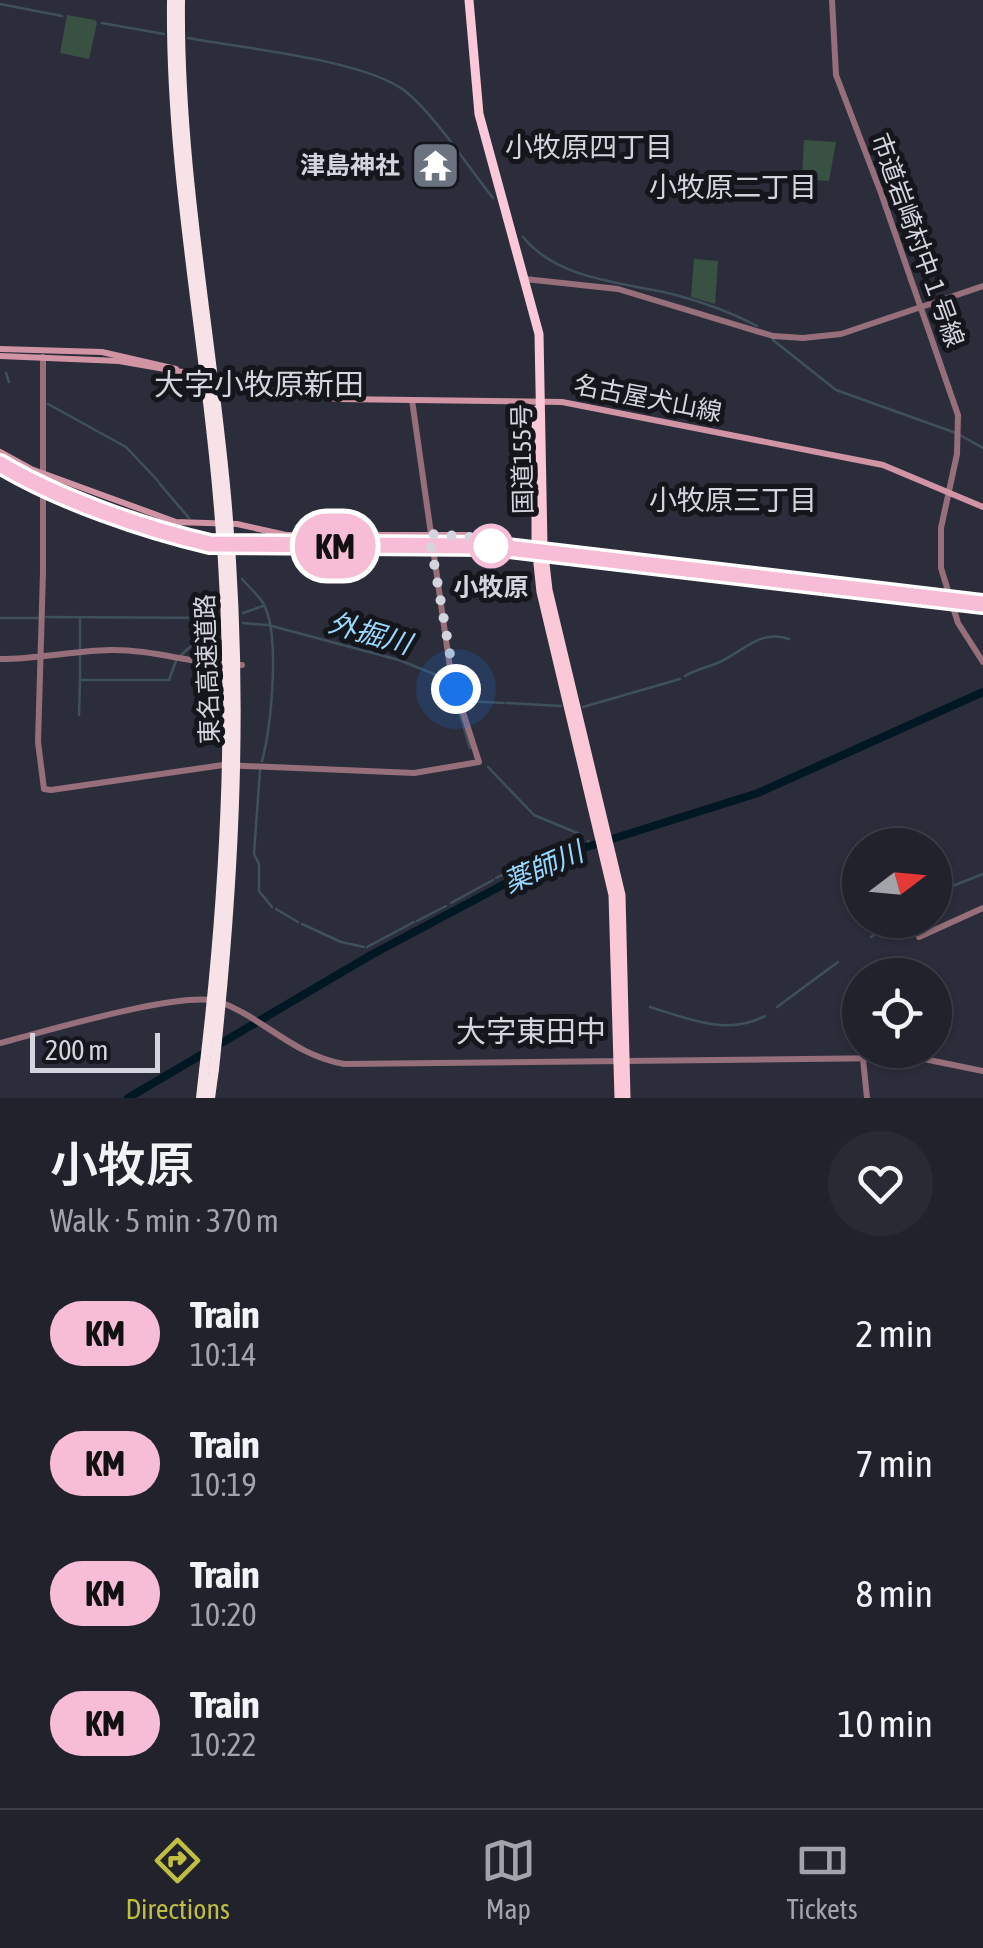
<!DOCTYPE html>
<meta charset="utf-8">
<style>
:root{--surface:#21222c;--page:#292a34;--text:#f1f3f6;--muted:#a2a4a9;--line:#3e3f48;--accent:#c0be40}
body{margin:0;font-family:"Asap Condensed","Noto Sans JP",sans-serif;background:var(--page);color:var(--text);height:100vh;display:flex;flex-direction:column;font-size:38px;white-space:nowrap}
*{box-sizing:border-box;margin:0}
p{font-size:32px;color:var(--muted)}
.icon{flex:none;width:55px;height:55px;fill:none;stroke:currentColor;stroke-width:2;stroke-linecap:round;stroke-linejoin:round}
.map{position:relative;height:1098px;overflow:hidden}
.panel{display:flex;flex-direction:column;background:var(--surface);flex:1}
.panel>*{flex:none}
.badge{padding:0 20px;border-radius:32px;font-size:35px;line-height:65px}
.needle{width:65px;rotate:74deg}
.fabs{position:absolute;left:842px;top:828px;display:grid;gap:20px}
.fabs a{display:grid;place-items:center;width:110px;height:110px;border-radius:50%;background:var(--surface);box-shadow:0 2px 8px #0004,0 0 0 2px var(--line);font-size:50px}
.scale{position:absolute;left:30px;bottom:25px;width:130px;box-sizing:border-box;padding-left:10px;border:5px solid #d3d4dd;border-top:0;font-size:28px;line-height:35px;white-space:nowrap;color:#d3d4dd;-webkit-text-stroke:8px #15161c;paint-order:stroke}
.you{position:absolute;width:50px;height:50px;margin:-25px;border:8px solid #fff;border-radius:50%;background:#1a73e8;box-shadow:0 0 0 15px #1a73e833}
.map>.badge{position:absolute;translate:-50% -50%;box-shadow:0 0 0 5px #fff}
.round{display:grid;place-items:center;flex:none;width:105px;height:105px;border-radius:52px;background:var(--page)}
.overview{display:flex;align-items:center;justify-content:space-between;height:170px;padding:0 50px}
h1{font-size:48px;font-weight:600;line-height:75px}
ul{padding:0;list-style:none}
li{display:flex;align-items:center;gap:30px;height:130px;padding:0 50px}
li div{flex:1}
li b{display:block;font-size:38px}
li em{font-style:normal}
li .badge{min-width:110px;font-weight:700;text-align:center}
.tabs{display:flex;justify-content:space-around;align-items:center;height:140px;border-top:2px solid var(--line);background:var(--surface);font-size:28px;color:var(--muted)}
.tabs a{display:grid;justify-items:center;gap:5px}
.tabs .active{color:var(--accent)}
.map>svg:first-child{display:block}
</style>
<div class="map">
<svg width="983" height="1098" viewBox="0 0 983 1098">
<rect width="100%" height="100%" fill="#2c2d3b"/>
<g fill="#385143">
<polygon points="67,15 95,20 97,23 89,59 60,53"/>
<polygon points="804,140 836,142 829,181 802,179"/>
<polygon points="694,259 718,261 715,304 691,297"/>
</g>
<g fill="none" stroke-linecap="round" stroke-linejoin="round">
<g stroke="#3f505c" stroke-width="2.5">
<polyline points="0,4 62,16"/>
<polyline points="102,23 164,34"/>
<path d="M188,38c54,10 177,22 217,53 30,24 63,76 88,107"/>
<path d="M523,237c31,38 84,44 130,53 33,6 74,20 104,36"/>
<polyline points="773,340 836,390 956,433 983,448"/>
<polyline points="6,373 9,382"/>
<polyline points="48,404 126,447 158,481"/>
<polyline points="159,483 189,518"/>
<path d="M242,579c7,8 16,16 21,24 18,31 8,124 -1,158"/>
<polyline points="243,613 263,606"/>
<polyline points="46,617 219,618"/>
<polyline points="0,618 38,618"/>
<polyline points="243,623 266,625"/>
<polyline points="268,625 399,660 449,680"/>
<polyline points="191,646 219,631"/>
<polyline points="80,649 80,618"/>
<polyline points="80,656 80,680 116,680"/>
<polyline points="180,656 190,647"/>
<path d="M685,676c10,-6 20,-8 30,-12 25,-9 44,-36 74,-25"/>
<polyline points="118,680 169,680 176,661"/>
<polyline points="452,687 470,748"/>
<polyline points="463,701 504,703"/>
<polyline points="507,703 561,706"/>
<polyline points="583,707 680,679"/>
<polyline points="79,715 80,681"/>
<polyline points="488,767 534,815 582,835"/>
<polyline points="260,770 254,854 259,864 259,891 272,907"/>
<polyline points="588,841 591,844"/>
<polyline points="568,842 582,836"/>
<polyline points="496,878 564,844"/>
<polyline points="935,893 983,874"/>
<polyline points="451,903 493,880"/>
<polyline points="276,909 298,922"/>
<polyline points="417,921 446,906"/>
<polyline points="302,924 341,942 364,947"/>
<polyline points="871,937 893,920"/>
<polyline points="367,947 414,922"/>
<path d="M650,1007c39,12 77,29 115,9"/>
<polyline points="777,1007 838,962"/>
</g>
<polyline stroke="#001724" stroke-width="8" points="128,1098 371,955 555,857 758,793 983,692"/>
<g stroke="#966f7a" stroke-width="6">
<polyline points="832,0 836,75 881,193 958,415 957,454 941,528 941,568 958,623 983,662"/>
<polyline points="525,279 618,289 773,336 803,338 841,334 983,286"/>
<polyline points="43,357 43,572 38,742 44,789 51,790 223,765 414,773 479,762 451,675 412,400"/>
<path d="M0,659c37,0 73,-8 110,-9 44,-1 88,16 132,15"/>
<polyline points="919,937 983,908"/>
<path d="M0,1043c44,-11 184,-54 220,-41 45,17 73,53 124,62l547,-6 33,1 59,12"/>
<polyline points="863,1059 867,1098"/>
</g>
<g stroke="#d194a5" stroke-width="6">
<polyline points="0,349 102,352 176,369"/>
<polyline points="0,356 119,361 337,399 562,402 883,465 983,507"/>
<polyline points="0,452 31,469 176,522 237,524 286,535 464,535 538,545"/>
</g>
<g stroke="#fac8d7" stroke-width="9">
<polyline points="469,0 479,114 539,334 543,546 548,590 621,895 626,1098"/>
<polyline points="536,410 536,545 541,592 613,895 619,1098"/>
</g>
<g stroke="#f6e2e7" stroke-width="10">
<polyline points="201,1098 204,1071"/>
<polyline points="210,1098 214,1069"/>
</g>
<polyline stroke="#b4b5bf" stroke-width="2.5" stroke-dasharray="12 12" stroke-linecap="butt" points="0,464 41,486 137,522 211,543 491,546 983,604"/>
<g stroke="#f6e2e7" stroke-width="10">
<path d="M172,0c-2,167 32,332 46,497 18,193 9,382 -14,574"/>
<path d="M180,0c-2,166 31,331 46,496 18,196 9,378 -12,573"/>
</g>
</g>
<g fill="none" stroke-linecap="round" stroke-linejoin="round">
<defs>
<path id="line" d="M0,464c58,35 145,65 210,80l281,2 492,58"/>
</defs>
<use href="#line" stroke="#fff" stroke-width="22"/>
<use href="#line" stroke="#f7bdd7" stroke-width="15"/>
<polyline stroke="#d3d4dd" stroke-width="10" stroke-dasharray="0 18" points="456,689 429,534 499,539 491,546"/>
</g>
<defs>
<symbol id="temple-square" viewBox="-11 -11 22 22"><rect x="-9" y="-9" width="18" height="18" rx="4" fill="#6b7280" stroke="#15161c"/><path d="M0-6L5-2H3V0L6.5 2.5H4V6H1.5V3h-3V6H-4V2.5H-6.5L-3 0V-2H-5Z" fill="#fff"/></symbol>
</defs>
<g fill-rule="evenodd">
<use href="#temple-square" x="408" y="138" width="55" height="55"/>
</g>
<circle fill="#fff" stroke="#f7bdd7" stroke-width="5" cx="491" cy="546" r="20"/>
<g text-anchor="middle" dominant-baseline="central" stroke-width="10" stroke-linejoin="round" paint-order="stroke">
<g font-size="25" font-weight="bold" fill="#d3d4dd" stroke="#15161c" text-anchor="end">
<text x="400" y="165">津島神社</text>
</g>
<g font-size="25" fill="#d3d4dd" stroke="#15161c">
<text transform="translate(918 240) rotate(70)">市道岩崎村中１号線</text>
<text transform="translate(648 398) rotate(11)">名古屋犬山線</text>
<text transform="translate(522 459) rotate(-91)">国道155号</text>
<text transform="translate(207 669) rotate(-92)">東名高速道路</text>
</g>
<g font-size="25" font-weight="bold" fill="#d3d4dd" stroke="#15161c">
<text x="491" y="587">小牧原</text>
</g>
<g font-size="28" fill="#d3d4dd" stroke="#15161c">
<text x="589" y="147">小牧原四丁目</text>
<text x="733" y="187">小牧原二丁目</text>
<text x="733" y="500">小牧原三丁目</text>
</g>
<g font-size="28" font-style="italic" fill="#96d7fc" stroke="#15161c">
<text transform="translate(370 633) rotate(16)">外掘川</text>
<text transform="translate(543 867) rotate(-24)">薬師川</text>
</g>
<g font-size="30" fill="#d3d4dd" stroke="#15161c">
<text x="259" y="384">大字小牧原新田</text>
<text x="531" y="1031">大字東田中</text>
</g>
</g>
</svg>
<div class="fabs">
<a><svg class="needle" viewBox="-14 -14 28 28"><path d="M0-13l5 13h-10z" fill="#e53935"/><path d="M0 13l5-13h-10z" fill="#a2a4a9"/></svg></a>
<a><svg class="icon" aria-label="locate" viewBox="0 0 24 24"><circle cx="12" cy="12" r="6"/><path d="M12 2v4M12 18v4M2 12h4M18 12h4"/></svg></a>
</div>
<div class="scale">200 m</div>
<div class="you" style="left:456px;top:689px"></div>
<b class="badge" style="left:335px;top:546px;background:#f7bdd7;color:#111">KM</b>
</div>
<section class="panel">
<div class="overview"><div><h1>小牧原</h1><p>Walk · 5 min · 370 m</p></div><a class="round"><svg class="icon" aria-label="heart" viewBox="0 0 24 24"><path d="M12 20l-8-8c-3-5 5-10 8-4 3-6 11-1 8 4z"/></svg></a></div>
<ul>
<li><span class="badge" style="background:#f7bdd7;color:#111">KM</span><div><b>Train</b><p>10:14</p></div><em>2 min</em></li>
<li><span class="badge" style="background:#f7bdd7;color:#111">KM</span><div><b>Train</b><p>10:19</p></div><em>7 min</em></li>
<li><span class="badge" style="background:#f7bdd7;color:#111">KM</span><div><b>Train</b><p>10:20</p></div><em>8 min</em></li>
<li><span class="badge" style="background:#f7bdd7;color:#111">KM</span><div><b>Train</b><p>10:22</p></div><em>10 min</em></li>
</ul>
</section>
<nav class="tabs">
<a class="active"><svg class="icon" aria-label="directions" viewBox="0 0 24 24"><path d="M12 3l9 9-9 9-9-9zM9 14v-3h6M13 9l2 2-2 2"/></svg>Directions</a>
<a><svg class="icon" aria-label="map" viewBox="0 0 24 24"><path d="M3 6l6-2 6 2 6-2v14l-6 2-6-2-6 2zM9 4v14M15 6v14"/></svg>Map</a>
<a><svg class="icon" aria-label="tickets" viewBox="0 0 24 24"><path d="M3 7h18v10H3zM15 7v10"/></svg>Tickets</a>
</nav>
